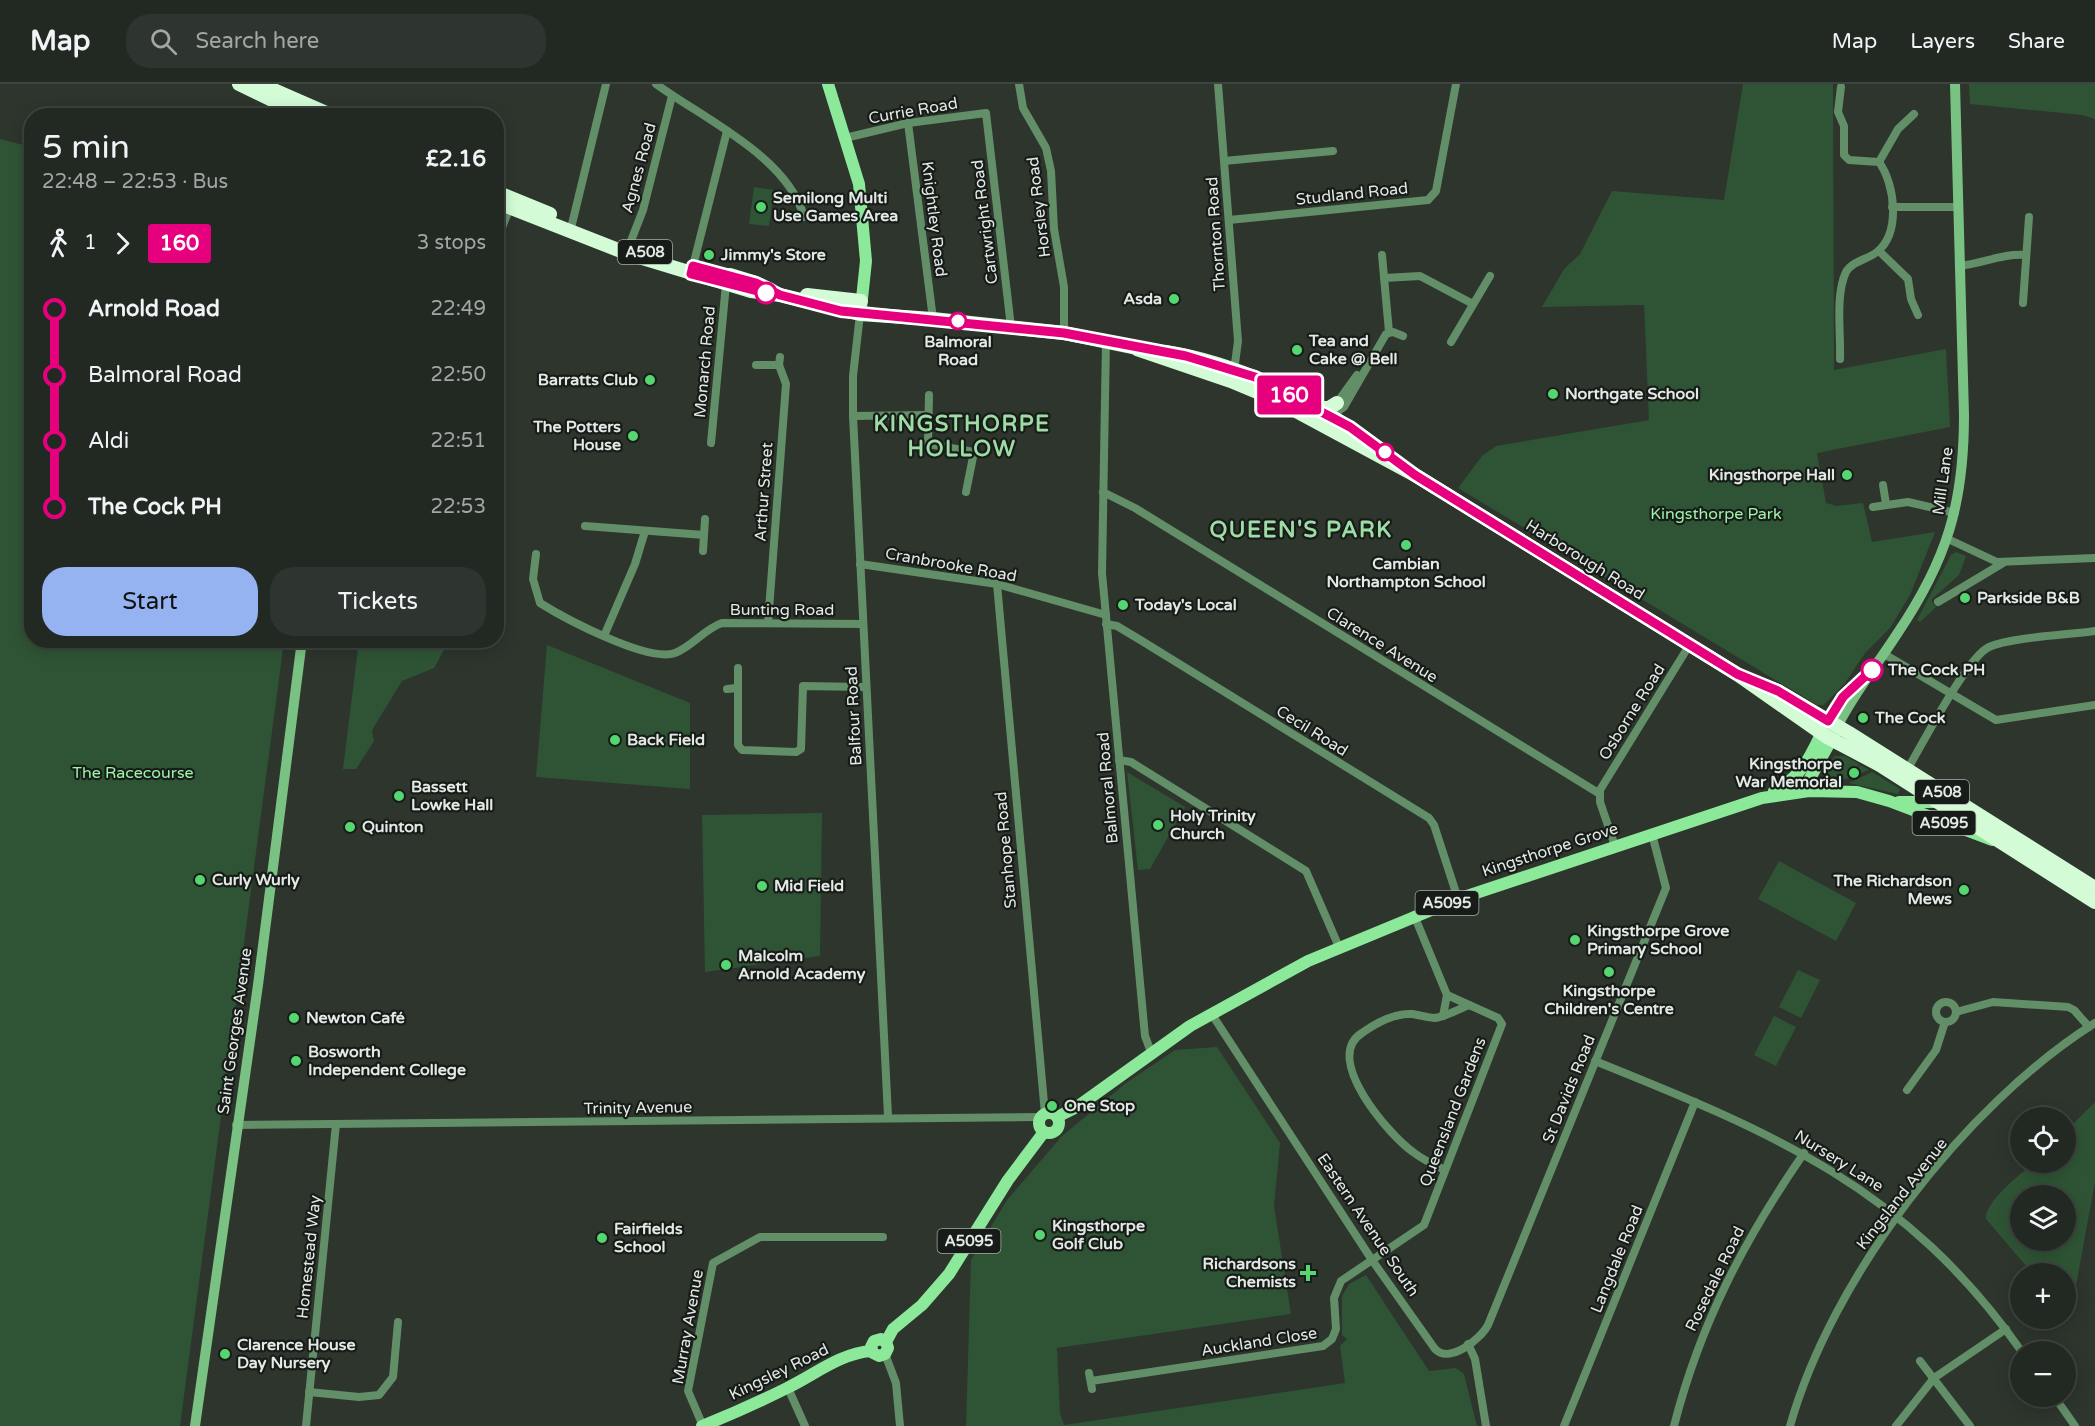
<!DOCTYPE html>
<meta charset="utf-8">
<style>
:root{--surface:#222822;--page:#2e342f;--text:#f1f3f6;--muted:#a2a6a5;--line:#3f4440;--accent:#95b2f1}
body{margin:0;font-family:"Varela Round",sans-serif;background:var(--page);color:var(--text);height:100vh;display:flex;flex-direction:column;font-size:22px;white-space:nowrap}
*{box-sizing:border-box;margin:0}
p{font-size:20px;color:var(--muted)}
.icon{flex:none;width:33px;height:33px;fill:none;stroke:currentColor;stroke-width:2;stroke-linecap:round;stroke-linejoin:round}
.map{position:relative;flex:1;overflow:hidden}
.details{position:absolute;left:24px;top:24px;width:480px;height:540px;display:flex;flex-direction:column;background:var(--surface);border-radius:24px;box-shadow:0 3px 15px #0003,0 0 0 2px var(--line)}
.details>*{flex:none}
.badge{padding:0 12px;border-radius:4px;font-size:21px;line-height:39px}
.tools{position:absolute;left:2010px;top:1023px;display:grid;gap:12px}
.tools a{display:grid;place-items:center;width:66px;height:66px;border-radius:50%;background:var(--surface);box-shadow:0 3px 15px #0003,0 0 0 2px var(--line);font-size:30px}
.map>.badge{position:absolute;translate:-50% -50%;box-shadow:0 0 0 3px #fff}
.legs{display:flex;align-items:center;gap:9px;height:66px;padding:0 18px;font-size:20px}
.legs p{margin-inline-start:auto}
.head{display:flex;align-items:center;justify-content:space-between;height:102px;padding:0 18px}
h1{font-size:33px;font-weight:600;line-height:45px}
.primary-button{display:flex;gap:12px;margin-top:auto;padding:12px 18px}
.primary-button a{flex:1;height:69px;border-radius:24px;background:var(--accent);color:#111;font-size:24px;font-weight:600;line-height:69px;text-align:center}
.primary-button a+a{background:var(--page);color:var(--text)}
ul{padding:0 18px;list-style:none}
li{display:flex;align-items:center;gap:21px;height:66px;font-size:22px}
li i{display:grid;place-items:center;width:9px;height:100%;margin:0 8px;background:currentColor}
li i::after{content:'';width:15px;height:15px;margin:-8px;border:4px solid;border-radius:50%;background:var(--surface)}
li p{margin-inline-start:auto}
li:first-child i{background:linear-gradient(#0000 50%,currentColor 0)}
li:last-child i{background:linear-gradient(currentColor 50%,#0000 0)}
header{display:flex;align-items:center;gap:36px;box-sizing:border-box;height:84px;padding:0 30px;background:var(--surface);border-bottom:2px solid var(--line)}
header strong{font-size:28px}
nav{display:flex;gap:33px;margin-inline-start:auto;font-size:21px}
.search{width:420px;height:54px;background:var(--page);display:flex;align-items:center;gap:15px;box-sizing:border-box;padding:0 21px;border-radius:24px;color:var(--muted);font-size:22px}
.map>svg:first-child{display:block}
</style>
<header>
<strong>Map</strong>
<div class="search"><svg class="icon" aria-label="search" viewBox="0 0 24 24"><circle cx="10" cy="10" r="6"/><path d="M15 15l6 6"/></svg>Search here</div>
<nav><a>Map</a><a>Layers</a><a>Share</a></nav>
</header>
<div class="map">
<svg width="2095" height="1342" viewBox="0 0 2095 1342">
<rect width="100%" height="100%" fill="#2d352d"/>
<g fill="#2f5435" fill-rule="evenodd">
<polygon points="1743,0 1833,0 1834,286 1946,265 1950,343 1817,369 1826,419 1837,422 1863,419 1872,458 1935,448 1910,511 1890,544 1865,569 1845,599 1824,621 1817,621 1458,404 1482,372 1496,362 1649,336 1644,221 1542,223 1564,185 1580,170 1612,107 1724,116"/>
<polygon points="1969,0 2095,0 2095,35 2082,31 1970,20"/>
<polygon points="0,55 31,63 32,556 284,557 180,1342 0,1342"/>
<polygon points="754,103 774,106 769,142 749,140"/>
<polygon points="1956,468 1966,472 1959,491 1931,516 1936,523 1920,538 1917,536 1951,471"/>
<polygon points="359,557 449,557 434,584 402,597 372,646 374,657 356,685 343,685"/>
<polygon points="547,561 690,619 690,705 536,693"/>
<polygon points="1832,672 1845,672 1859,680 1856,687 1860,681 1869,686 1843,696 1828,696 1823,688 1831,675 1835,674"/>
<polygon points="1127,688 1185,723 1150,785 1138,786"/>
<polygon points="1872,688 1900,705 1898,710 1849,699"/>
<polygon points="822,729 820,872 705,888 702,731"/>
<polygon points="1779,777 1856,819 1836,857 1758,815"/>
<polygon points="1798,886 1820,896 1801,934 1779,923"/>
<polygon points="1774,932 1796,943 1776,982 1754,971"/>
<polygon points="1217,963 1280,1059 1274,1122 1291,1230 1057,1264 1060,1329 1064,1341 1345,1299 1340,1262 1347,1255 1342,1251 1342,1212 1349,1200 1366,1191 1429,1287 1456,1284 1464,1290 1477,1342 966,1342 971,1176 1007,1116 1062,1052 1126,999 1175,966"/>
<path d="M2095,1018v80l-25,136 -4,-5v-39l-34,-1 -46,-54c-1,-18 34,-44 47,-56l33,-1v-31zM2020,1112h46v44h-46z"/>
</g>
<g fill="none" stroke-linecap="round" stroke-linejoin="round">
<g stroke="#628e68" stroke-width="8">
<path d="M656,0c48,35 132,73 148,133"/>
<polyline points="1019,0 1023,24 1046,64 1051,87 1054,145 1064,203 1064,249"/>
<polyline points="1218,0 1238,257 1234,287"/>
<polyline points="908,39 933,235"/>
<polyline points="845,54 908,39 986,29 1011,243"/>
<polyline points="1224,77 1333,67"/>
<polyline points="1879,78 1898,45 1914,30"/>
<polyline points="1892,123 1957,123"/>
<polyline points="1229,136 1428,116 1436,107 1456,0"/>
<polyline points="572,140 606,0"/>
<polyline points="629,162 643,126 672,12"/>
<polyline points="496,165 497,156 511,121"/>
<polyline points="1879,167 1908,195 1911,215 1918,231"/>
<polyline points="1382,171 1389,248"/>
<path d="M1959,182c23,-2 44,-13 67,-11"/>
<polyline points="691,190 727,47"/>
<polyline points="1384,194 1420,192 1473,220"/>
<polyline points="2023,219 2029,133"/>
<polyline points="860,230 853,292 853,332 888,1032"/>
<polyline points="1106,257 1102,489 1145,952 1151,968"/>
<polyline points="1451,258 1490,192"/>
<path d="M1840,275c1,-26 -5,-64 6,-87 6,-11 21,-12 31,-20 24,-19 18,-68 2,-90l-30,-2 -5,-5v-29l-6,-14 3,-25"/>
<polyline points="756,281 779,281 780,273"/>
<polyline points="929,311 928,360 974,368 966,408"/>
<polyline points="1336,320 1357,291"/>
<polyline points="853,332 928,331"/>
<polyline points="1331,332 1344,323 1386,250 1393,248 1403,252"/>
<polyline points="711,359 726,200"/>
<polyline points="1883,401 1886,420"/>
<polyline points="1103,408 1135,424 1600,710"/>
<polyline points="1873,423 1908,418 1955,429"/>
<polyline points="585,442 704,451"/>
<polyline points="1948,455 1997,478 2095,474"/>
<polyline points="703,467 705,435"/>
<path d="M536,470l-3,25 7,24c24,15 108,60 135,50 17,-6 29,-24 47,-30l141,1"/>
<polyline points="860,480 997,500 1106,531"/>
<polyline points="997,500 1045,1030"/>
<polyline points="1938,518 2003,479"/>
<polyline points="768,539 786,300 779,281"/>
<polyline points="1106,540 1117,542 1142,557 1429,734 1434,741 1458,815"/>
<polyline points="604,552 635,480 645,447"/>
<polyline points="1884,570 1996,636 2095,621"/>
<polyline points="738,584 738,661 742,666 796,668 801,665 803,602 865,603"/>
<polyline points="727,605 737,604"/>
<polyline points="1119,676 1131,678 1147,688 1306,787 1339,863"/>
<path d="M1907,686c15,-25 60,-113 82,-123 23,-10 79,-12 106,-16"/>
<polyline points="1615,762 1600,718 1600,706 1690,560"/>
<circle cx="1946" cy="928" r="10"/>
<polyline points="1956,928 1993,918 2068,923 2074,926 2089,943"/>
<path d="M1211,929l161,247 63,89c14,15 45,-9 53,-24l178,-437 -14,-54"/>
<polyline points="1443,932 1447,911"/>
<path d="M1595,977c179,72 311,126 427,291"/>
<polyline points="1907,1006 1936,966 1945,938"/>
<polyline points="236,1041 1041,1033"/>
<path d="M1445,1086c-11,-5 -22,-10 -32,-18 -24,-17 -91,-94 -51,-119 14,-10 32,-20 50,-19 8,1 16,4 23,4 12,-2 24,-9 34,-13"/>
<polyline points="1468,1260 1475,1275 1486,1342"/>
<polyline points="885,1270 896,1299 900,1342"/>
<polyline points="1920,1277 1970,1342"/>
<polyline points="1089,1289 1092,1305"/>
<polyline points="1091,1297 1323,1262 1332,1255 1336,1245 1334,1214 1341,1197 1424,1141 1502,940 1498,934 1447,911 1414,831"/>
<polyline points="788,1304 805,1342"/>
<polyline points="309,1308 359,1313 379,1311 393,1293 398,1238"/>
<polyline points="2054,1312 2075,1342"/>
<polyline points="306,1342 336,1040"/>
<polyline points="703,1342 688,1307 713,1179 760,1153 883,1153"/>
<polyline points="1564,1342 1695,1018"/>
<path d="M1674,1342c26,-102 70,-186 130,-273"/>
<path d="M1790,1342c42,-149 174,-320 305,-403"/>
<polyline points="1896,1342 1934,1294 2006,1245"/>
</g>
<g stroke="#7ac184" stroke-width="10">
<path d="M1829,642c-3,-17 19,-36 30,-45"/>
<path d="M1837,643c17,-34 40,-62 60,-93 50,-74 67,-130 67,-219l-9,-331"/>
<polyline points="195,1342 258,901 302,556"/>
</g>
<g stroke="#8ce99a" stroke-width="12">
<polyline points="828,0 859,100 866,177 861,224"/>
<path d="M1774,707c31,-16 37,-37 52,-67"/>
<polyline points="1797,708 1808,698 1835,649"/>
<polyline points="1899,718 1941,718"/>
<circle cx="1049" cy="1039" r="10"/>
<polyline points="1057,1033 1077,1023 1190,942 1308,877 1458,815 1762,714 1809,707 1857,708 1889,717 1992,756"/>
<polyline points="886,1258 881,1255 874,1257 871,1263 873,1269 879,1272 885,1270 888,1264 886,1258 893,1245 922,1221 949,1190 1008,1096 1044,1048"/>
<path d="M702,1342c28,-11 57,-24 85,-38 27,-13 54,-35 84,-37"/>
</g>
<g stroke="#d2fbd6" stroke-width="14">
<polyline points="239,0 305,32"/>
<polyline points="260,0 333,32"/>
<polyline points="501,110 550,130"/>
<polyline points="496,118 626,169 751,207 780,211 860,230 933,235 1064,249 1146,266"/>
<polyline points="730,191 756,199 771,206"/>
<polyline points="807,211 861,217"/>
<polyline points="1137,265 1231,297 1274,315 1415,391 1737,590 1827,653 1880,681 2095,818"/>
<path d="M1165,268c74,11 156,52 215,97"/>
<polyline points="1315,324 1329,324 1337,319"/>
<polyline points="1755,598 1778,607 1849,649 2095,804"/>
</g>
</g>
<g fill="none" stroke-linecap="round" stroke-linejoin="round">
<defs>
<polyline id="line-1" points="766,209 691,190 693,182 756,199 780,211 841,227 1064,249 1186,272 1255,293 1350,343 1415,391 1737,590 1778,607 1828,637 1843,613 1872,586"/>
</defs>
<use href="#line-1" stroke="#fff" stroke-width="14"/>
<use href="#line-1" stroke="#e6007e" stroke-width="9"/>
</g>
<g fill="#56d671" stroke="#181c18" stroke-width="2">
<circle cx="761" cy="123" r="6"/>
<circle cx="709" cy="171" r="6"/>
<circle cx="1174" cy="215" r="6"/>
<circle cx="1297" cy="266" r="6"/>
<circle cx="650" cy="296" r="6"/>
<circle cx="1553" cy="310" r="6"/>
<circle cx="633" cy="352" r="6"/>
<circle cx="1847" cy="391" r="6"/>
<circle cx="1406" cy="461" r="6"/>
<circle cx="1965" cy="514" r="6"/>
<circle cx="1123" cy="521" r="6"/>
<circle cx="1863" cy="634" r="6"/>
<circle cx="615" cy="656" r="6"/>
<circle cx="1854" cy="689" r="6"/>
<circle cx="399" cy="712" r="6"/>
<circle cx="1158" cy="741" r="6"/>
<circle cx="350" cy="743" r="6"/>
<circle cx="200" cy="796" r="6"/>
<circle cx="762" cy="802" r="6"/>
<circle cx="1964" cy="806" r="6"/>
<circle cx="1575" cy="856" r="6"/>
<circle cx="726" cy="881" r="6"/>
<circle cx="1609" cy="888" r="6"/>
<circle cx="294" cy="934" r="6"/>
<circle cx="296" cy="977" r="6"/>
<circle cx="1052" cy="1022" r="6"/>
<circle cx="1040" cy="1151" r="6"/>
<circle cx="602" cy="1154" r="6"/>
<path d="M1305 1180h6v6h6v6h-6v6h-6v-6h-6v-6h6z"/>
<circle cx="225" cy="1270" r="6"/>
</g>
<g fill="#fff" stroke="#e6007e" stroke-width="3">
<circle cx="766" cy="209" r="10"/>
<circle cx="958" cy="237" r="8"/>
<circle cx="1385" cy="368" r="8"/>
<circle cx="1872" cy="586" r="10"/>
</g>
<g text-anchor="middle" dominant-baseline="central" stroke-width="4.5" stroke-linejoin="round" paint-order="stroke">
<g fill="#181c18" stroke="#a6aca7" stroke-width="1.5">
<rect x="618" y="156" width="54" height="24" rx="4.5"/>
<rect x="1915" y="696" width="54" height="24" rx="4.5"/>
<rect x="1912.5" y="727" width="63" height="24" rx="4.5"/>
<rect x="1415.5" y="807" width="63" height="24" rx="4.5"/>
<rect x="937.5" y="1145" width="63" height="24" rx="4.5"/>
</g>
<g font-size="15" font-weight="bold" fill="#e3e9e4">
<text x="645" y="168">A508</text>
<text x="1942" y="708">A508</text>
<text x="1944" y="739">A5095</text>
<text x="1447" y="819">A5095</text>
<text x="969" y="1157">A5095</text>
</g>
<g font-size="16" fill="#e3e9e4" stroke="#181c18">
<text transform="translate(913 27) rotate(-10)">Currie Road</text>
<text transform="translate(639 84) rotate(-75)">Agnes Road</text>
<text transform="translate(1352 110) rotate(-6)">Studland Road</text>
<text transform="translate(1039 123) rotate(-97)">Horsley Road</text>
<text transform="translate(934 135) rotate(83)">Knightley Road</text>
<text transform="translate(985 138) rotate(-97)">Cartwright Road</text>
<text transform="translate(1216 150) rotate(-94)">Thornton Road</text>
<text transform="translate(705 278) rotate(-85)">Monarch Road</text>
<text transform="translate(1943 397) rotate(-82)">Mill Lane</text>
<text transform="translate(764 408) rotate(-86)">Arthur Street</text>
<text transform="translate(1585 476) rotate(32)">Harborough Road</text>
<text transform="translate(951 481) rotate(10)">Cranbrooke Road</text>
<text x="782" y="526">Bunting Road</text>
<text transform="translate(1382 561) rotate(32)">Clarence Avenue</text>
<text transform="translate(1632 628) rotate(-58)">Osborne Road</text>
<text transform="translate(854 632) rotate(-93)">Balfour Road</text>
<text transform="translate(1312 647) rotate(32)">Cecil Road</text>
<text transform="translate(1108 704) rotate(-95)">Balmoral Road</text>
<text transform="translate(1006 766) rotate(-95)">Stanhope Road</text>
<text transform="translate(1550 766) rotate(-18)">Kingsthorpe Grove</text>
<text transform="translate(235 947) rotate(-82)">Saint Georges Avenue</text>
<text transform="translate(1569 1005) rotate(-68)">St Davids Road</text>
<text transform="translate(638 1024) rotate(-1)">Trinity Avenue</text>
<text transform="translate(1453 1028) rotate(-69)">Queensland Gardens</text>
<text transform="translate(1839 1077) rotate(32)">Nursery Lane</text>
<text transform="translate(1902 1110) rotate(-52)">Kingsland Avenue</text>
<text transform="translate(1368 1141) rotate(56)">Eastern Avenue South</text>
<text transform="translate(309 1173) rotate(-84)">Homestead Way</text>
<text transform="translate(1617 1175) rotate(-68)">Langdale Road</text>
<text transform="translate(1715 1195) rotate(-64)">Rosedale Road</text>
<text transform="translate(688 1243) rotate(-80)">Murray Avenue</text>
<text transform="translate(1259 1258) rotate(-9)">Auckland Close</text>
<text transform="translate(779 1288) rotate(-26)">Kingsley Road</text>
</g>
<g font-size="16" font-weight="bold" fill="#e3e9e4" stroke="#181c18" text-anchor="start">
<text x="773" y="114">Semilong Multi<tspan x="773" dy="18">Use Games Area</tspan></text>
<text x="721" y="171">Jimmy's Store</text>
<text x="1162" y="215" text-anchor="end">Asda</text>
<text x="1309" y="257">Tea and<tspan x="1309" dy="18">Cake @ Bell</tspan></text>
<text x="638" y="296" text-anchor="end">Barratts Club</text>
<text x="1565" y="310">Northgate School</text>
<text x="621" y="343" text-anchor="end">The Potters<tspan x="621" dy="18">House</tspan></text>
<text x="1835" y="391" text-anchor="end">Kingsthorpe Hall</text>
<text x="1406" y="480" text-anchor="middle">Cambian<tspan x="1406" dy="18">Northampton School</tspan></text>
<text x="1977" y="514">Parkside B&amp;B</text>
<text x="1135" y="521">Today's Local</text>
<text x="1875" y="634">The Cock</text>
<text x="627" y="656">Back Field</text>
<text x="1842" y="680" text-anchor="end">Kingsthorpe<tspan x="1842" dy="18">War Memorial</tspan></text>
<text x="411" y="703">Bassett<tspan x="411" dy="18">Lowke Hall</tspan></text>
<text x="1170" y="732">Holy Trinity<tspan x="1170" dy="18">Church</tspan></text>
<text x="362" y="743">Quinton</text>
<text x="212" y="796">Curly Wurly</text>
<text x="1952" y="797" text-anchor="end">The Richardson<tspan x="1952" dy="18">Mews</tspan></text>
<text x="774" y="802">Mid Field</text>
<text x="1587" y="847">Kingsthorpe Grove<tspan x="1587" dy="18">Primary School</tspan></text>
<text x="738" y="872">Malcolm<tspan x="738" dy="18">Arnold Academy</tspan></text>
<text x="1609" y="907" text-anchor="middle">Kingsthorpe<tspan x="1609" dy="18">Children's Centre</tspan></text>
<text x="306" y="934">Newton Café</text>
<text x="308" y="968">Bosworth<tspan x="308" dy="18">Independent College</tspan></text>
<text x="1064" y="1022">One Stop</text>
<text x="1052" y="1142">Kingsthorpe<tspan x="1052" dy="18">Golf Club</tspan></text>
<text x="614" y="1145">Fairfields<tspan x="614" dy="18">School</tspan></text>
<text x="1296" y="1180" text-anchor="end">Richardsons<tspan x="1296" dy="18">Chemists</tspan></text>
<text x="237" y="1261">Clarence House<tspan x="237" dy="18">Day Nursery</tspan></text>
</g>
<g font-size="16" font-weight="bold" fill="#e3e9e4" stroke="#181c18">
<text x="958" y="258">Balmoral<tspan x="958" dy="18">Road</tspan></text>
<text x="1888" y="586" text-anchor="start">The Cock PH</text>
</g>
<g font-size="16" fill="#9bf4a8" stroke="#181c18">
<text x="1716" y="430">Kingsthorpe Park</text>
<text x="133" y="689">The Racecourse</text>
</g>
<g font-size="22" font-weight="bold" letter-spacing="1.5" fill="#9ddca5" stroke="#181c18">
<text x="962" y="340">KINGSTHORPE<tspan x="962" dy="25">HOLLOW</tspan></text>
<text x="1301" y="446">QUEEN'S PARK</text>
</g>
</g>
</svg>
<div class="tools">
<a><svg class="icon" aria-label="locate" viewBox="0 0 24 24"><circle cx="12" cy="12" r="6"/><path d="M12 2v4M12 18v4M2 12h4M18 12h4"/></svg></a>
<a><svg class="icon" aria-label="layers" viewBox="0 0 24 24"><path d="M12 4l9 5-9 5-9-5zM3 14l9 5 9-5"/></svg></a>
<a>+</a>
<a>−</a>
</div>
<b class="badge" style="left:1289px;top:311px;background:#e6007e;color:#fff">160</b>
<section class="details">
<div class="head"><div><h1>5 min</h1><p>22:48 – 22:53 · Bus</p></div><b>£2.16</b></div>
<div class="legs"><svg class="icon" aria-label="walk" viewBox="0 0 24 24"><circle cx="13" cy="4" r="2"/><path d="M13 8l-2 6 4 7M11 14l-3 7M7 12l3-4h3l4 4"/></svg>1<svg class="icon" aria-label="forward" viewBox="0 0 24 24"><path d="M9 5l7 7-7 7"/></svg><b class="badge" style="background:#e6007e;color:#fff">160</b><p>3 stops</p></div>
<ul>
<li><i style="color:#e6007e"></i><b>Arnold Road</b><p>22:49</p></li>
<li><i style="color:#e6007e"></i><span>Balmoral Road</span><p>22:50</p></li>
<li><i style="color:#e6007e"></i><span>Aldi</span><p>22:51</p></li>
<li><i style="color:#e6007e"></i><b>The Cock PH</b><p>22:53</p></li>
</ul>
<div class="primary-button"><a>Start</a><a>Tickets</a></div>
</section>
</div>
